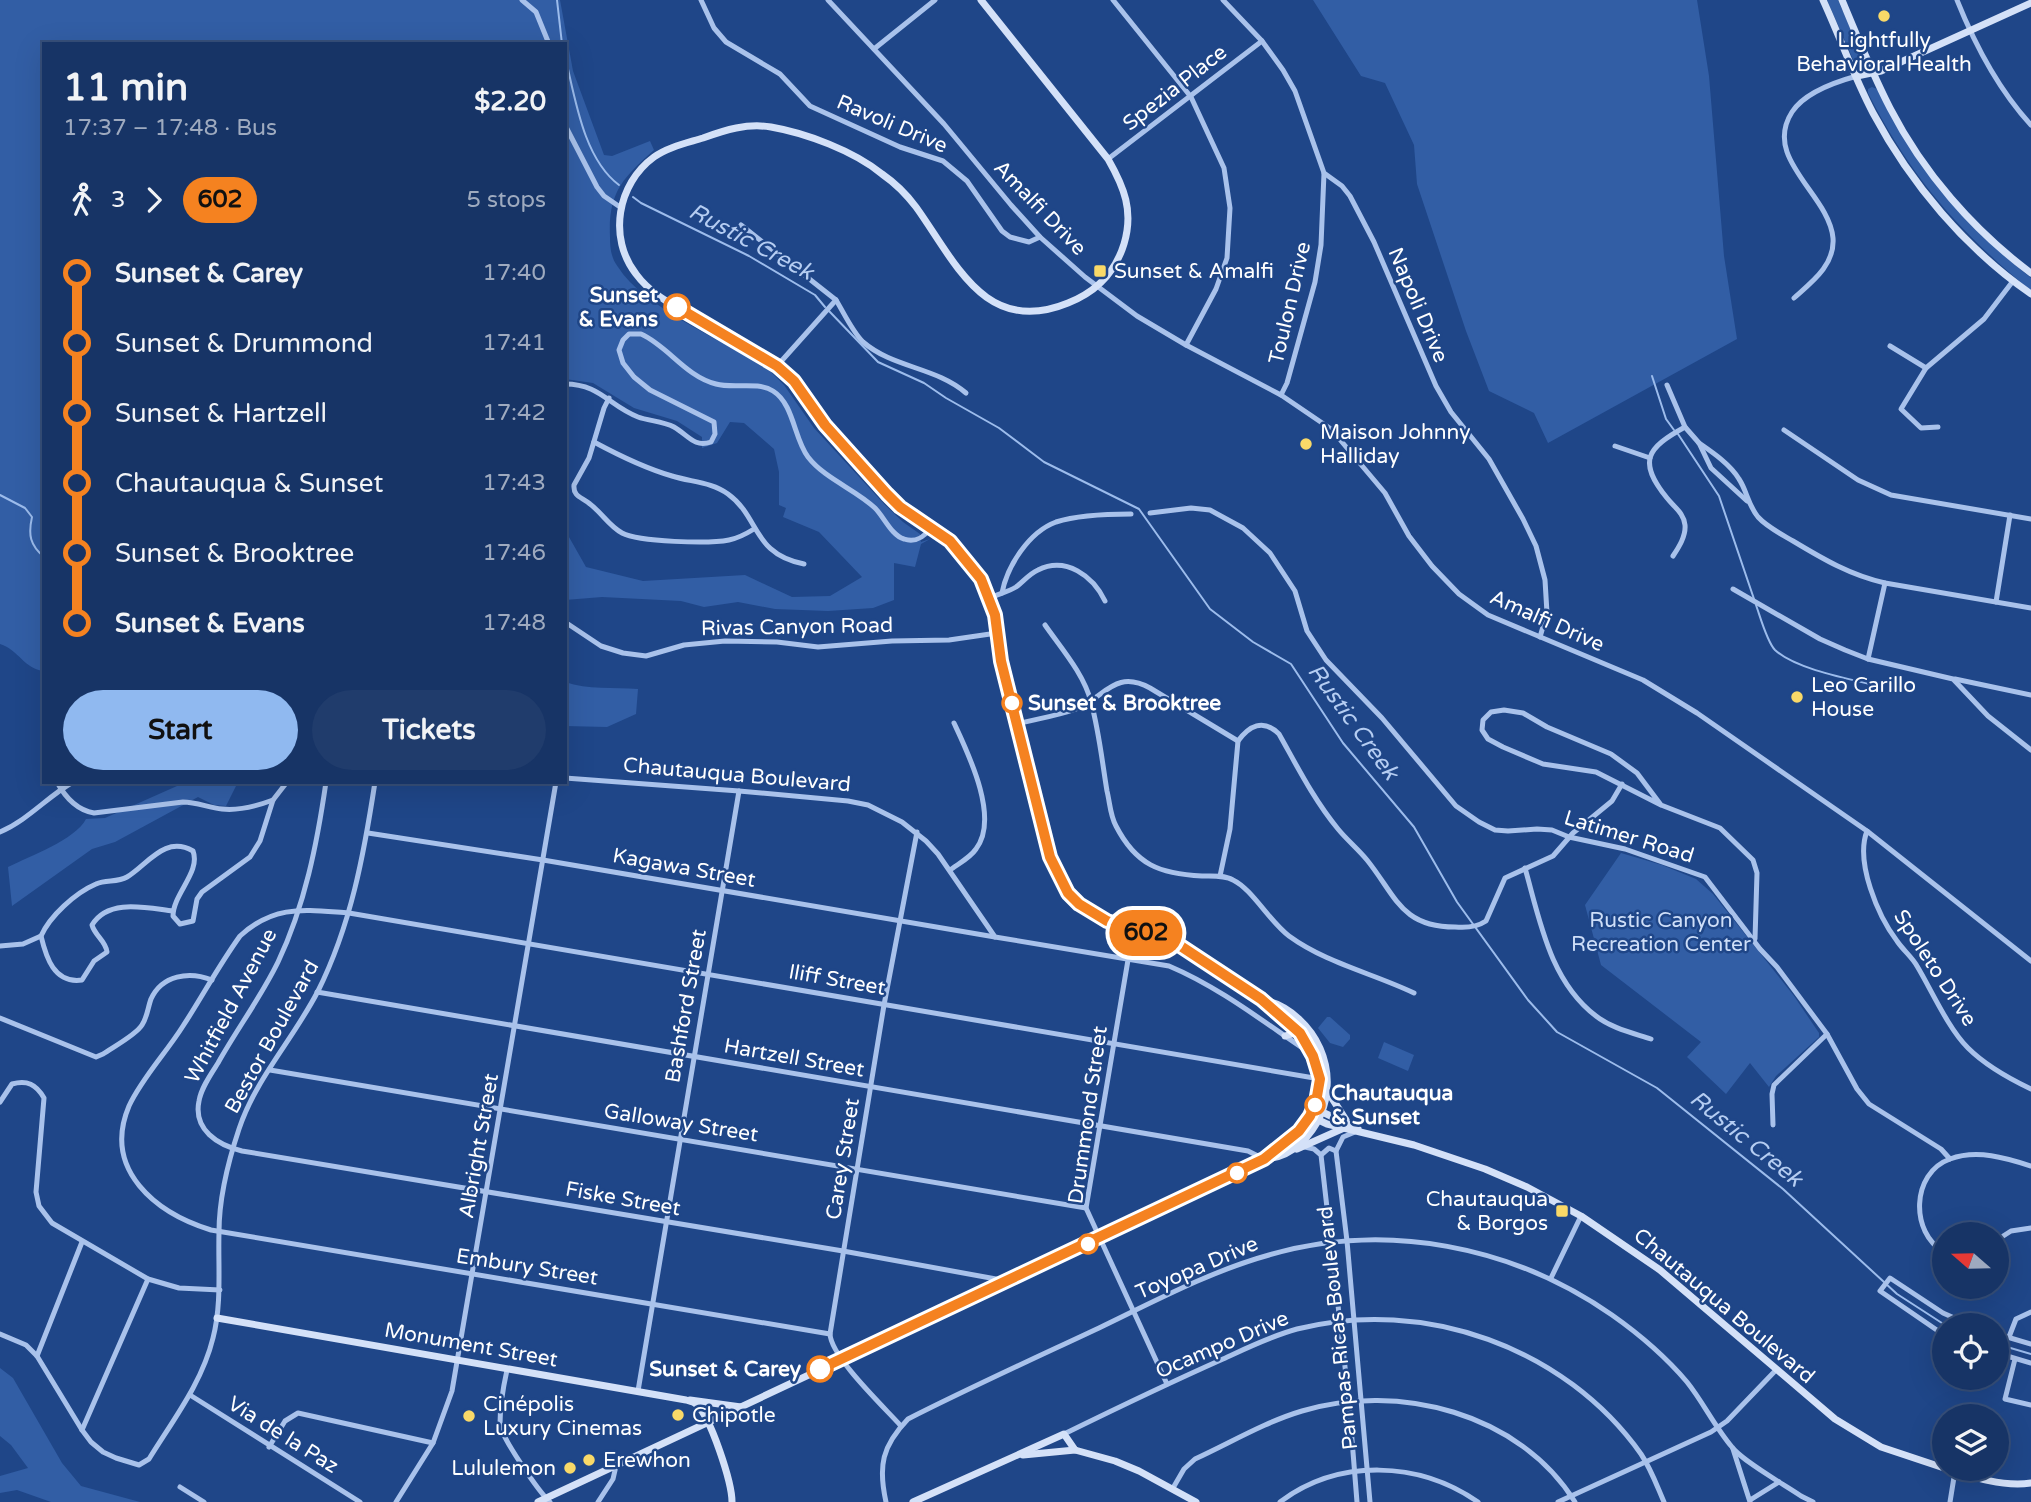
<!DOCTYPE html>
<meta charset="utf-8">
<style>
:root{--surface:#173466;--page:#203c6c;--text:#f1f3f6;--muted:#9eaabf;--line:#364f7a;--accent:#90b9f0}
body{margin:0;font-family:"Varela Round",sans-serif;background:var(--page);color:var(--text);height:100vh;display:flex;flex-direction:column;font-size:26px;white-space:nowrap}
*{box-sizing:border-box;margin:0}
p{font-size:23px;color:var(--muted)}
.icon{flex:none;width:38px;height:38px;fill:none;stroke:currentColor;stroke-width:2;stroke-linecap:round;stroke-linejoin:round}
.map{position:relative;flex:1;overflow:hidden}
.side{position:absolute;left:42px;top:42px;width:525px;height:742px;display:flex;flex-direction:column;background:var(--surface);border-radius:0px;box-shadow:0 7px 28px #0002,0 0 0 2px var(--line)}
.side>*{flex:none}
.badge{padding:0 14px;border-radius:23px;font-size:24px;line-height:46px}
.needle{width:46px;rotate:290deg}
.buttons{position:absolute;left:1932px;top:1222px;display:grid;gap:14px}
.buttons a{display:grid;place-items:center;width:77px;height:77px;border-radius:50%;background:var(--surface);box-shadow:0 7px 28px #0002,0 0 0 2px var(--line);font-size:35px}
.map>.badge{position:absolute;translate:-50% -50%;box-shadow:0 0 0 4px #fff}
.legs{display:flex;align-items:center;gap:10px;height:77px;padding:0 21px;font-size:23px}
.legs p{margin-inline-start:auto}
.summary{display:flex;align-items:center;justify-content:space-between;height:119px;padding:0 21px}
h1{font-size:38px;font-weight:700;line-height:52px}
.action{display:flex;gap:14px;margin-top:auto;padding:14px 21px}
.action a{flex:1;height:80px;border-radius:42px;background:var(--accent);color:#111;font-size:28px;font-weight:700;line-height:80px;text-align:center}
.action a+a{background:var(--page);color:var(--text)}
ul{padding:0 21px;list-style:none}
li{display:flex;align-items:center;gap:24px;height:70px;font-size:26px}
li i{display:grid;place-items:center;width:10px;height:100%;margin:0 9px;background:currentColor}
li i::after{content:'';width:18px;height:18px;margin:-9px;border:5px solid;border-radius:50%;background:var(--surface)}
li p{margin-inline-start:auto}
li:first-child i{background:linear-gradient(#0000 50%,currentColor 0)}
li:last-child i{background:linear-gradient(currentColor 50%,#0000 0)}
.map>svg:first-child{display:block}
</style>
<div class="map">
<svg width="2031" height="1502" viewBox="0 0 2031 1502">
<rect width="100%" height="100%" fill="#1f4688"/>
<g fill="#325ea5">
<path d="M0,0h560l13,71 31,84 8,1 38,-15 4,9c-31,28 -46,42 -44,87 0,11 1,21 8,30 27,43 112,75 154,106l12,12 30,43 71,77 18,17 17,12 1,8 9,-3 -9,5 -6,23 -21,-4v37l-21,8 -45,3 -53,-2 -37,-7 -34,5 -23,-6 -79,-4 -37,3v-70l21,37 57,14 102,-6 47,22 38,-1 32,-19 -43,-45 -36,-15 3,-9 -7,-3v-33l-5,-23 -30,-26 -14,-1 -13,21 -15,5v-11l-25,-16 -43,-13 -41,-25 -28,-4v-335h-521v627c-20,-2 -25,-21 -44,-27z"/>
<polygon points="1313,0 1697,0 1709,76 1724,256 1737,339 1548,443 1534,413 1489,391 1466,331 1417,184 1414,145 1385,83 1361,76"/>
<polygon points="1827,0 1838,0 1864,60 1861,67 1855,64"/>
<path d="M1872,87l5,2c43,81 83,132 154,189v13c-73,-61 -119,-112 -163,-198v-4z"/>
<path d="M565,682c23,8 48,5 73,7l-2,25 -29,13 -42,-1z"/>
<path d="M186,782h52l-12,24 -12,-1 -16,-8 -83,45 -23,7 -80,57 -4,-39c22,-11 67,-27 78,-48l19,-1z"/>
<polygon points="1621,853 1662,865 1696,879 1713,894 1794,996 1819,1033 1819,1037 1776,1076 1769,1087 1750,1063 1726,1094 1687,1057 1701,1042 1601,965 1585,905"/>
<polygon points="1327,1017 1330,1017 1350,1035 1350,1039 1343,1047 1330,1043 1318,1028"/>
<polygon points="1384,1042 1414,1055 1408,1071 1378,1058"/>
<polygon points="0,1368 13,1378 62,1463 81,1486 140,1502 51,1502 17,1490 0,1493 0,1476 28,1468 11,1445 0,1436"/>
</g>
<g fill="none" stroke-linecap="round" stroke-linejoin="round">
<g stroke="#9cbcec" stroke-width="2">
<polyline points="557,0 562,44"/>
<path d="M565,56c10,41 18,102 54,129"/>
<polyline points="633,197 641,203 749,256 815,295 825,307"/>
<polyline points="829,311 878,362 924,383 946,398 999,428 1044,462 1139,509 1210,609 1253,642 1291,664 1343,743 1414,827 1457,902 1528,1000 1557,1032 1657,1088 1783,1189 1897,1294 1945,1325"/>
<polyline points="1652,376 1666,419 1674,430"/>
<polyline points="1678,434 1719,496 1754,599"/>
<path d="M0,495l25,13 7,9c-4,18 -2,28 12,40"/>
<path d="M1756,605c4,11 11,37 19,45 21,20 80,30 108,37"/>
<polyline points="1997,1344 2031,1354"/>
</g>
<g stroke="#a9c2eb" stroke-width="5">
<polyline points="522,0 536,12 549,44"/>
<polyline points="701,0 714,28 726,42 780,74 810,106 900,147 943,161 967,181 1002,231 1010,237 1029,242 1040,237"/>
<polyline points="828,0 944,124 1011,205 1040,237 1085,277 1137,316 1186,345 1281,395 1331,429 1385,493 1409,536 1432,566 1459,594 1488,615 1643,680 1697,713 1867,831 2031,961"/>
<polyline points="1113,0 1191,97 1224,168 1230,208 1227,258 1216,289 1186,345"/>
<polyline points="1223,0 1262,41 1283,70 1295,91 1324,173 1342,186 1350,196 1374,242 1436,386 1451,412 1489,459 1523,519 1536,546 1545,580 1547,613 1540,637"/>
<path d="M1957,0c18,45 41,89 74,125"/>
<polyline points="874,49 935,0"/>
<polyline points="565,125 597,187 604,196 620,207"/>
<polyline points="1108,159 1262,41"/>
<polyline points="741,225 836,300 777,366"/>
<path d="M1794,298c18,-16 41,-33 39,-60 -4,-44 -71,-79 -41,-126 13,-20 43,-30 65,-36"/>
<path d="M836,300c8,13 16,31 27,42 30,26 73,25 103,51"/>
<polyline points="1890,346 1926,368"/>
<path d="M565,384c35,0 44,22 73,33 11,4 25,4 36,10 14,8 20,21 37,15l4,-8 -1,-12 -64,-32 -16,-13 -11,-14 -4,-13 4,-10 6,-6h12c27,12 44,42 75,50 18,5 41,-3 57,7 21,13 21,48 35,66 17,22 47,32 67,51 9,9 17,28 29,31 12,4 20,-2 27,-11"/>
<polyline points="1667,385 1685,427 1699,443 1711,468 1747,501"/>
<polyline points="1281,395 1287,383 1315,282 1321,245 1324,173"/>
<path d="M609,398l-5,10 -15,50 -15,27c-1,12 8,12 16,19 12,9 19,22 32,29 17,9 87,11 107,7 10,-2 17,-6 25,-11"/>
<polyline points="1938,427 1921,428 1901,409 1926,368 1984,319 2013,281"/>
<polyline points="1784,430 1858,480 1891,495 2031,519"/>
<path d="M594,442c26,14 50,26 78,34 19,6 40,6 56,18 32,23 24,60 76,70"/>
<path d="M1699,443c13,9 31,21 40,36 8,12 9,26 19,38 9,10 23,17 35,24 30,18 57,34 92,42l146,25"/>
<polyline points="1615,446 1650,458"/>
<polyline points="1150,513 1191,508 1210,510 1243,528 1270,553 1295,591 1307,631 1326,660 1382,718 1456,806 1479,822 1495,830 1508,831 1537,829 1552,830 1569,837 1625,849 1705,877 1760,949 1777,967 1827,1034 1857,1089 1869,1104 1941,1149 1950,1159"/>
<path d="M1673,556c6,-9 13,-20 12,-31 -1,-12 -11,-18 -18,-27 -30,-37 -20,-50 18,-71"/>
<polyline points="1733,589 1820,639 1845,650 1868,659 1953,679 1988,716 2031,750"/>
<path d="M1002,593c5,-27 27,-61 54,-71 22,-7 52,-8 75,-8"/>
<path d="M990,598c8,-4 18,-6 26,-11 7,-5 13,-13 22,-17 28,-14 55,6 67,31"/>
<polyline points="1996,602 2010,515"/>
<polyline points="565,622 601,646 623,653 646,656 684,645 725,641 777,642 818,647 892,641 949,640 997,633"/>
<path d="M1045,625c16,23 39,49 46,77 8,29 11,59 16,89 3,12 3,24 9,35 20,39 44,48 86,50 10,0 22,-1 31,4 19,9 36,41 56,56 37,27 83,37 125,57"/>
<polyline points="1868,659 1885,583"/>
<polyline points="1955,679 2031,695"/>
<path d="M1017,724c19,-5 40,-8 59,-15 29,-12 39,-40 74,-21l88,53c11,-15 25,-23 41,-7 18,32 35,66 59,95 9,11 20,20 29,31 29,36 34,67 88,67 10,1 22,0 31,-6l19,-43 48,-22 20,-23 39,-32 10,-17"/>
<path d="M565,778l174,13 109,10 20,4 34,17 24,19 12,13 57,83 174,29c50,21 96,57 141,87"/>
<path d="M57,782c8,15 20,28 37,31l89,-11c14,0 26,6 39,7 18,2 35,-3 51,-9"/>
<path d="M326,782c-9,62 -21,123 -48,180 -17,35 -41,67 -60,101 -7,11 -17,25 -19,38 -6,29 19,44 43,50l601,100 164,30"/>
<polyline points="1661,805 1637,773 1611,754 1547,727 1523,713 1504,710 1491,712 1483,720 1482,730 1488,739 1503,747 1543,764 1596,772 1661,805 1720,828 1753,860 1757,873 1755,939"/>
<path d="M1867,831c-12,31 11,85 30,110 6,9 15,16 20,25 15,25 31,62 51,82 17,17 42,31 63,41"/>
<path d="M0,832c28,-12 47,-35 73,-50"/>
<polyline points="368,833 543,860 995,937"/>
<path d="M1525,868c15,53 25,113 71,148 15,12 37,17 55,23"/>
<path d="M950,870c8,-6 20,-12 26,-21 24,-31 -8,-96 -22,-126"/>
<polyline points="1220,876 1230,829 1238,741"/>
<path d="M41,936c5,21 13,48 41,44l12,-19 13,-9c-1,-11 -12,-16 -15,-27 16,-27 55,-17 81,-14"/>
<path d="M0,946l23,-2 18,-8c9,-20 34,-43 55,-52 10,-5 21,-1 31,-7 21,-13 38,-42 66,-26 8,21 -20,43 -20,65l7,8 13,-3 4,-22 5,-7 48,-35 10,-16 13,-41 14,-18"/>
<polyline points="1128,960 1086,1208 1167,1384"/>
<polyline points="317,992 1248,1151 1264,1159"/>
<path d="M0,1018l96,39 7,-3c10,-7 33,-19 39,-29 5,-7 6,-18 9,-26 11,-24 38,-28 61,-19"/>
<polyline points="270,1070 1086,1208"/>
<path d="M0,1102l12,-18c15,-4 24,0 32,14l-8,94 3,14 13,17 96,56 31,9 41,2"/>
<polyline points="1773,1125 1772,1094 1774,1085 1827,1034"/>
<polyline points="1355,1132 1343,1137 1336,1151 1347,1241 1370,1502"/>
<polyline points="1305,1147 1314,1149 1321,1155 1349,1402 1357,1502"/>
<polyline points="1321,1155 1329,1148 1336,1151"/>
<polyline points="1997,1240 2011,1231 2031,1228"/>
<path d="M1944,1252c-34,-19 -33,-79 6,-93 27,-10 56,-1 81,7"/>
<polyline points="1551,1278 1581,1216"/>
<path d="M0,1334l26,11 11,11 45,74 9,12 12,10 13,6 23,7 10,-6c24,-39 53,-76 64,-121 9,-35 5,-70 6,-106 0,-35 9,-70 20,-103 17,-51 55,-91 79,-138 33,-66 46,-137 57,-209"/>
<path d="M830,1334l-619,-104c-55,-17 -109,-60 -82,-124 13,-28 37,-53 54,-80 19,-29 36,-61 57,-90 35,-32 65,-26 109,-23l971,166"/>
<polyline points="1997,1334 2031,1344"/>
<polyline points="1944,1335 1880,1291 1890,1278 1943,1313 1970,1325"/>
<polyline points="2009,1337 2016,1319 2031,1312"/>
<polyline points="1997,1353 2031,1363"/>
<polyline points="37,1356 82,1242"/>
<polyline points="2015,1359 2005,1399 2031,1405"/>
<path d="M507,1370c-4,18 -7,35 -7,54 1,13 39,68 50,78"/>
<polyline points="638,1391 739,791"/>
<polyline points="190,1395 360,1502"/>
<path d="M901,1426c-17,-19 -70,-69 -71,-92l54,-329 33,-173"/>
<polyline points="82,1430 148,1279"/>
<path d="M1064,1434c53,-26 105,-51 159,-75 24,-11 48,-23 74,-30 127,-32 268,18 344,125 10,15 16,32 23,48"/>
<polyline points="269,1447 285,1421 298,1413 433,1443"/>
<polyline points="1733,1449 1750,1502"/>
<polyline points="180,1487 204,1502"/>
<path d="M1173,1488l11,-19 11,-10c35,-16 70,-37 107,-48 96,-29 218,2 273,91"/>
<polyline points="1750,1500 1779,1482"/>
<polyline points="396,1502 433,1443 452,1391 556,782"/>
<polyline points="598,1502 613,1479 616,1466"/>
<path d="M886,1502c-8,-36 -4,-56 22,-83 63,-32 127,-61 191,-91 54,-26 112,-57 170,-73 117,-34 244,-9 343,60 27,19 53,41 75,67 16,20 28,45 45,65 10,14 53,38 69,49l12,6"/>
<path d="M1280,1502c59,-44 139,-41 198,0"/>
<polyline points="1558,1502 1711,1432 1727,1421 1776,1370"/>
<polyline points="1950,1502 1955,1471"/>
</g>
<g stroke="#d4e1f8" stroke-width="7">
<path d="M1823,0c17,37 31,77 50,113 38,71 92,135 158,181"/>
<path d="M1842,0c15,36 30,73 48,108 33,64 83,122 141,165"/>
<polyline points="1857,76 1881,71 2031,3"/>
<path d="M1262,1000c15,2 26,9 37,19 37,34 38,91 1,125 -10,9 -20,14 -34,15"/>
<polyline points="1285,1036 1295,1033 1294,1028"/>
<polyline points="1328,1092 1346,1120"/>
<polyline points="1318,1110 1358,1129"/>
<polyline points="1310,1116 1327,1124 1414,1145 1485,1169 1527,1187 1581,1216 1660,1270 1835,1419 1881,1447 1944,1468"/>
<polyline points="1297,1149 1344,1128"/>
<path d="M217,1318l469,82c3,1 8,2 10,4 15,13 36,79 36,98"/>
<polyline points="690,1400 741,1407"/>
<polyline points="1023,1455 1075,1450"/>
<path d="M1946,1468c27,9 56,19 85,15"/>
<path d="M538,1502l561,-263 165,-80 35,-28 11,-15 9,-24 1,-13 -7,-23 -13,-23 -11,-11 -28,-23 -85,-56 -69,-22 -28,-17 -11,-11 -18,-36 -49,-196 -6,-46 -14,-36 -31,-38 -50,-34 -13,-13 -62,-69 -31,-44 -17,-15c-26,-15 -52,-31 -77,-46 -23,-13 -48,-24 -64,-46 -28,-36 -19,-90 18,-117 14,-10 33,-14 49,-19 22,-8 44,-15 68,-11 35,6 83,24 111,47 13,9 25,21 34,33 39,54 69,130 152,96 28,-11 47,-30 56,-59 10,-33 0,-57 -16,-85l-127,-159"/>
<polyline points="913,1502 1064,1434 1075,1450 1115,1461 1139,1471 1196,1502"/>
</g>
</g>
<g fill="none" stroke-linecap="round" stroke-linejoin="round">
<defs>
<polyline id="line-1" points="677,307 777,366 794,381 825,425 887,494 900,507 950,541 981,579 995,615 1001,661 1050,857 1068,893 1079,904 1107,921 1176,943 1261,999 1300,1033 1313,1056 1320,1079 1316,1102 1310,1116 1299,1131 1264,1159 820,1369"/>
</defs>
<use href="#line-1" stroke="#fff" stroke-width="16"/>
<use href="#line-1" stroke="#f58220" stroke-width="10"/>
</g>
<g fill="#f9d968" stroke="#1f4688" stroke-width="2.5">
<circle cx="1884" cy="16" r="7"/>
<rect x="1093" y="264" width="14" height="14" rx="3.5"/>
<circle cx="1306" cy="444" r="7"/>
<circle cx="1797" cy="697" r="7"/>
<rect x="1555" y="1204" width="14" height="14" rx="3.5"/>
<circle cx="678" cy="1415" r="7"/>
<circle cx="469" cy="1416" r="7"/>
<circle cx="589" cy="1460" r="7"/>
<circle cx="570" cy="1468" r="7"/>
</g>
<g fill="#fff" stroke="#f58220" stroke-width="3.5">
<circle cx="677" cy="307" r="12"/>
<circle cx="1012" cy="703" r="9"/>
<circle cx="1315" cy="1105" r="9"/>
<circle cx="1237" cy="1173" r="9"/>
<circle cx="1088" cy="1244" r="9"/>
<circle cx="820" cy="1369" r="12"/>
</g>
<g text-anchor="middle" dominant-baseline="central" stroke-width="5" stroke-linejoin="round" paint-order="stroke">
<g font-size="21" fill="#fff" stroke="#1f4688" text-anchor="start">
<text x="1884" y="40" text-anchor="middle">Lightfully<tspan x="1884" dy="24">Behavioral Health</tspan></text>
<text x="1114" y="271">Sunset &amp; Amalfi</text>
<text x="1320" y="432">Maison Johnny<tspan x="1320" dy="24">Halliday</tspan></text>
<text x="1811" y="685">Leo Carillo<tspan x="1811" dy="24">House</tspan></text>
<text x="1548" y="1199" text-anchor="end">Chautauqua<tspan x="1548" dy="24">&amp; Borgos</tspan></text>
<text x="483" y="1404">Cinépolis<tspan x="483" dy="24">Luxury Cinemas</tspan></text>
<text x="692" y="1415">Chipotle</text>
<text x="603" y="1460">Erewhon</text>
<text x="556" y="1468" text-anchor="end">Lululemon</text>
</g>
<g font-size="21" fill="#fff" stroke="#1f4688">
<text transform="translate(1175 88) rotate(-38)">Spezia Place</text>
<text transform="translate(892 124) rotate(23)">Ravoli Drive</text>
<text transform="translate(1040 208) rotate(46)">Amalfi Drive</text>
<text transform="translate(1290 303) rotate(-77)">Toulon Drive</text>
<text transform="translate(1418 305) rotate(67)">Napoli Drive</text>
<text transform="translate(1547 621) rotate(24)">Amalfi Drive</text>
<text transform="translate(797 627) rotate(-1)">Rivas Canyon Road</text>
<text transform="translate(737 775) rotate(5)">Chautauqua Boulevard</text>
<text transform="translate(1629 837) rotate(17)">Latimer Road</text>
<text transform="translate(684 868) rotate(10)">Kagawa Street</text>
<text transform="translate(1935 968) rotate(57)">Spoleto Drive</text>
<text transform="translate(837 980) rotate(10)">Iliff Street</text>
<text transform="translate(231 1006) rotate(-62)">Whitfield Avenue</text>
<text transform="translate(686 1006) rotate(-80)">Bashford Street</text>
<text transform="translate(272 1037) rotate(-61)">Bestor Boulevard</text>
<text transform="translate(794 1058) rotate(10)">Hartzell Street</text>
<text transform="translate(1088 1115) rotate(-82)">Drummond Street</text>
<text transform="translate(681 1123) rotate(9)">Galloway Street</text>
<text transform="translate(479 1146) rotate(-80)">Albright Street</text>
<text transform="translate(843 1159) rotate(-81)">Carey Street</text>
<text transform="translate(623 1199) rotate(10)">Fiske Street</text>
<text transform="translate(527 1267) rotate(9)">Embury Street</text>
<text transform="translate(1197 1268) rotate(-23)">Toyopa Drive</text>
<text transform="translate(1724 1306) rotate(40)">Chautauqua Boulevard</text>
<text transform="translate(1338 1328) rotate(-96)">Pampas Ricas Boulevard</text>
<text transform="translate(471 1345) rotate(10)">Monument Street</text>
<text transform="translate(1222 1345) rotate(-23)">Ocampo Drive</text>
<text transform="translate(283 1435) rotate(32)">Via de la Paz</text>
</g>
<g font-size="21" font-weight="bold" fill="#fff" stroke="#1f4688" text-anchor="end">
<text x="658" y="295">Sunset<tspan x="658" dy="24">&amp; Evans</tspan></text>
<text x="1028" y="703" text-anchor="start">Sunset &amp; Brooktree</text>
<text x="1331" y="1093" text-anchor="start">Chautauqua<tspan x="1331" dy="24">&amp; Sunset</tspan></text>
<text x="801" y="1369">Sunset &amp; Carey</text>
</g>
<g font-size="21" fill="#cedef8" stroke="#1f4688">
<text x="1661" y="920">Rustic Canyon<tspan x="1661" dy="24">Recreation Center</tspan></text>
</g>
<g font-size="23" font-style="italic" fill="#b5cdf2" stroke="#1f4688">
<text transform="translate(751 242) rotate(28)">Rustic Creek</text>
<text transform="translate(1353 722) rotate(54)">Rustic Creek</text>
<text transform="translate(1746 1139) rotate(39)">Rustic Creek</text>
</g>
</g>
</svg>
<div class="buttons">
<a><svg class="needle" viewBox="-14 -14 28 28"><path d="M0-13l5 13h-10z" fill="#e53935"/><path d="M0 13l5-13h-10z" fill="#9eaabf"/></svg></a>
<a><svg class="icon" aria-label="locate" viewBox="0 0 24 24"><circle cx="12" cy="12" r="6"/><path d="M12 2v4M12 18v4M2 12h4M18 12h4"/></svg></a>
<a><svg class="icon" aria-label="layers" viewBox="0 0 24 24"><path d="M12 4l9 5-9 5-9-5zM3 14l9 5 9-5"/></svg></a>
</div>
<b class="badge" style="left:1146px;top:933px;background:#f58220;color:#111">602</b>
<section class="side">
<div class="summary"><div><h1>11 min</h1><p>17:37 – 17:48 · Bus</p></div><b>$2.20</b></div>
<div class="legs"><svg class="icon" aria-label="walk" viewBox="0 0 24 24"><circle cx="13" cy="4" r="2"/><path d="M13 8l-2 6 4 7M11 14l-3 7M7 12l3-4h3l4 4"/></svg>3<svg class="icon" aria-label="forward" viewBox="0 0 24 24"><path d="M9 5l7 7-7 7"/></svg><b class="badge" style="background:#f58220;color:#111">602</b><p>5 stops</p></div>
<ul>
<li><i style="color:#f58220"></i><b>Sunset &amp; Carey</b><p>17:40</p></li>
<li><i style="color:#f58220"></i><span>Sunset &amp; Drummond</span><p>17:41</p></li>
<li><i style="color:#f58220"></i><span>Sunset &amp; Hartzell</span><p>17:42</p></li>
<li><i style="color:#f58220"></i><span>Chautauqua &amp; Sunset</span><p>17:43</p></li>
<li><i style="color:#f58220"></i><span>Sunset &amp; Brooktree</span><p>17:46</p></li>
<li><i style="color:#f58220"></i><b>Sunset &amp; Evans</b><p>17:48</p></li>
</ul>
<div class="action"><a>Start</a><a>Tickets</a></div>
</section>
</div>
